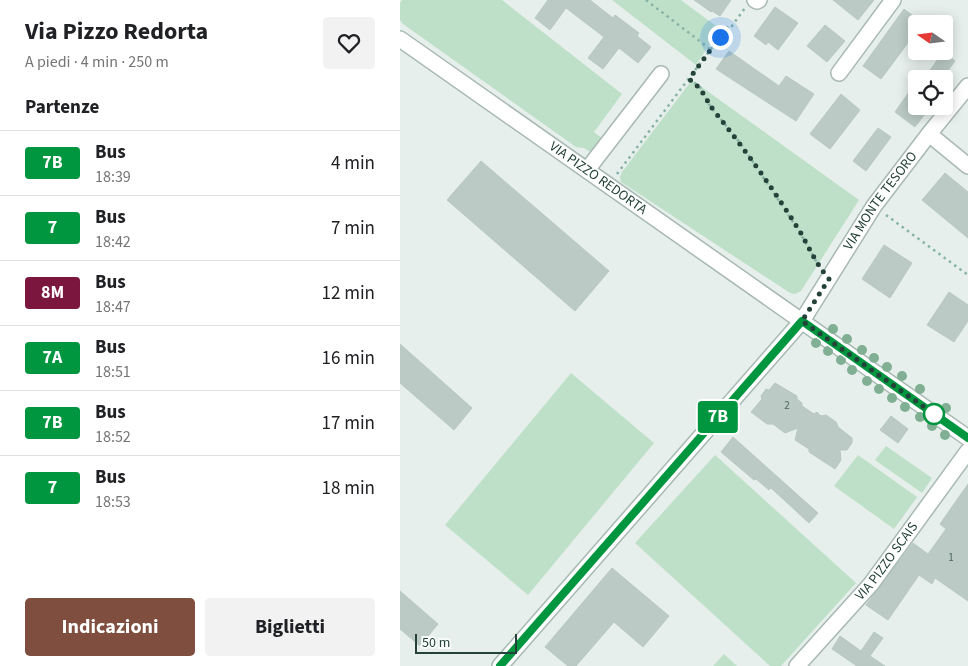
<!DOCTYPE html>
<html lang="it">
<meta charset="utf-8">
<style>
:root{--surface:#fff;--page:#f2f2f2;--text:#202124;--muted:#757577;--line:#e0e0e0;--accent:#7f4e3f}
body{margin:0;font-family:"Source Sans 3",sans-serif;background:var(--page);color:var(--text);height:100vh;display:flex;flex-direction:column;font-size:19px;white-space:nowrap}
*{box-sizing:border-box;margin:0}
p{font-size:16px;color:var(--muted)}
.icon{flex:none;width:28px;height:28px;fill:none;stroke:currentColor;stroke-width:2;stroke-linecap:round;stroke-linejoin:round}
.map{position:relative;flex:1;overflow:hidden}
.details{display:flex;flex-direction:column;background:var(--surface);width:400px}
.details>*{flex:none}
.badge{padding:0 10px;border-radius:4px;font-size:18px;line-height:32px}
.needle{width:32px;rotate:284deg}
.controls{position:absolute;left:508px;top:15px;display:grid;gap:10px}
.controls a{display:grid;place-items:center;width:45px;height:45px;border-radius:5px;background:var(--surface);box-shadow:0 2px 12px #0003;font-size:25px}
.scale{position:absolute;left:15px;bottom:12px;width:102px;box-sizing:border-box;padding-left:5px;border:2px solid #24423a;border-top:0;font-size:14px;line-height:18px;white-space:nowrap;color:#24423a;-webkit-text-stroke:4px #f7fbf9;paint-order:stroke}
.you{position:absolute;width:25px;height:25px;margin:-12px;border:4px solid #fff;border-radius:50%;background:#1a73e8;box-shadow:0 0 0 8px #1a73e833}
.map>.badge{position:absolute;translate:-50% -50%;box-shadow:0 0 0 2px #fff}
h2{padding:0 25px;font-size:19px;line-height:45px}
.round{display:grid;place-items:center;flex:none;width:52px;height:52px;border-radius:5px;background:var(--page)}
.overview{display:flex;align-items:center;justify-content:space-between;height:85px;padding:0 25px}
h1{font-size:24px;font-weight:700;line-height:38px}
.primary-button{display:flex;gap:10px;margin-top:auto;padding:10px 25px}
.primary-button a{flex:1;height:58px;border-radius:5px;background:var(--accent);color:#fff;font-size:20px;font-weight:700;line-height:58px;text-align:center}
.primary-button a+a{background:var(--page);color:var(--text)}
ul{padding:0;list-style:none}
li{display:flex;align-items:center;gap:15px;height:65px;padding:0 25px;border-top:1px solid var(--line)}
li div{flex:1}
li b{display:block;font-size:19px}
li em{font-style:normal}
li .badge{min-width:55px;font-weight:700;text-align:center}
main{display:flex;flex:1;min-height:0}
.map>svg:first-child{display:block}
</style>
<main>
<section class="details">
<div class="overview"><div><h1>Via Pizzo Redorta</h1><p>A piedi · 4 min · 250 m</p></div><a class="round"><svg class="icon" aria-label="heart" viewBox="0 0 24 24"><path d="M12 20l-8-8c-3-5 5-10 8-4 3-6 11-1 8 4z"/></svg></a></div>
<h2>Partenze</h2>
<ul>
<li><span class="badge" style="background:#00963f;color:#fff">7B</span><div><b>Bus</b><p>18:39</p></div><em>4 min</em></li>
<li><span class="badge" style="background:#00963f;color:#fff">7</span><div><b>Bus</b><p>18:42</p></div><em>7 min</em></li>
<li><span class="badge" style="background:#7b163e;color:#fff">8M</span><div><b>Bus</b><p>18:47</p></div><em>12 min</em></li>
<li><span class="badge" style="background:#00963f;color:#fff">7A</span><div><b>Bus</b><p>18:51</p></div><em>16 min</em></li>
<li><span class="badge" style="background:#00963f;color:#fff">7B</span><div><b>Bus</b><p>18:52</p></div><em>17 min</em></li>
<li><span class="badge" style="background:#00963f;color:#fff">7</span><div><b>Bus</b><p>18:53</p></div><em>18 min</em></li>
</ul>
<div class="primary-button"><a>Indicazioni</a><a>Biglietti</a></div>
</section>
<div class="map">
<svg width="568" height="666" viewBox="0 0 568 666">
<rect width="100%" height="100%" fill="#e6efeb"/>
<g fill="#bfe0c8">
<polygon points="2,0 102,0 222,94 194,132 203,139 192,153 184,148 176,147 3,24 0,20 0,3"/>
<polygon points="212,0 281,0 320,29 296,65"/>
<polygon points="292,80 459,200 401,291 395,294 390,293 221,182 220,177 222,172"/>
<polygon points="171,373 254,443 128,595 45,525"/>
<polygon points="486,446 532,478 522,493 475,460"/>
<polygon points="315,455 456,583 381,666 370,666 235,543"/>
<polygon points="458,455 517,497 494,529 434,486"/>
<polygon points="324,654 337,666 313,666"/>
</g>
<g fill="#bbcac4" stroke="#b8c9c2">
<polygon points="148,0 190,0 213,18 215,15 239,33 237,36 251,47 238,63 219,48 203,69 188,58 204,37 166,8 150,30 135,18"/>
<polygon points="294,0 331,0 320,16 312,11 311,12"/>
<polygon points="433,0 474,0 458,20"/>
<polygon points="375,7 398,23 378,50 368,42 366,45 354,36"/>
<polygon points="504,9 516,18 516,32 481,79 463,66"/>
<polygon points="425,25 445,41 427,62 407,46"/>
<polygon points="329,51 379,86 386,76 414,94 396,121 316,69"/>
<polygon points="543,52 555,61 542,79 536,79 528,73"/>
<polygon points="516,82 516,106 531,106 515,127 495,112"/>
<polygon points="441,94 460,110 430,149 410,134"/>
<polygon points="478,128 491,137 466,171 453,161"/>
<polygon points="81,161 209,271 175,311 47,200"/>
<polygon points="545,173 568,192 568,238 522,200"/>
<polygon points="484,245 512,263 490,298 462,279"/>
<polygon points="549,292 568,305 568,321 554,342 527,325"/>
<polygon points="0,344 72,408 54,430 0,383"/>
<polygon points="375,383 397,396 397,399 402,403 402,406 414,414 417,412 421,416 426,415 436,422 438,427 452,438 452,443 447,450 440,450 441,460 435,469 409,452 409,449 395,440 398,428 385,433 373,424 367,424 351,412 362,399 361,396 366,389 369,390"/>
<polygon points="491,416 508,429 498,443 480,430"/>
<polygon points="333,437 418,513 409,523 371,488 369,490 356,479 354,480 321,452"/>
<polygon points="568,484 568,601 535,578 532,584 519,575 488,620 466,605 513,543 528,554 546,529 540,524"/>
<polygon points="212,568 269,616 243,647 214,622 176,666 168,666 145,647"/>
<polygon points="0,591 38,624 20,646 0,629"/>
<polygon points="474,632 483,638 470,656 485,666 457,666 432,649 440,636 461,651"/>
</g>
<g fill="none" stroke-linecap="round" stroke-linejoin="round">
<defs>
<g id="street">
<polyline points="355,0 357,1 359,0"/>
<path id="s1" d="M0,39l568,399"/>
<polyline points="439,73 493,0"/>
<polyline points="529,134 568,166"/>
<polyline points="187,170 261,74"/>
<path id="s2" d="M100,666l302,-345 72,-115 55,-72 39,-48"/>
<path id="s3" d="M397,666l74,-82 97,-133"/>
</g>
</defs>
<use href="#street" stroke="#a8b8b2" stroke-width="18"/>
<g stroke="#86b3a5" stroke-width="2.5" stroke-dasharray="2.5 4" stroke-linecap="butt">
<polyline points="246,0 310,49"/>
<polyline points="289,79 300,87 310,106 341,144 399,231 420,268"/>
<polyline points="217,174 329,25 332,26 345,8"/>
<polyline points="486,215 568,275"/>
</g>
<use href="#street" stroke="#fff" stroke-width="15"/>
</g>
<g fill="#80af93">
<circle cx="433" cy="329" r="5"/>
<circle cx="447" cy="339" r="5"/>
<circle cx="416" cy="343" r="5"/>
<circle cx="462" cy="350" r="5"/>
<circle cx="428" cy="351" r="5"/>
<circle cx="474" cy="358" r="5"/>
<circle cx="441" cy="360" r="5"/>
<circle cx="487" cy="367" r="5"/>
<circle cx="452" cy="370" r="5"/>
<circle cx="502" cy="376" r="5"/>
<circle cx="467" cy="381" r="5"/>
<circle cx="479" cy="389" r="5"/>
<circle cx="520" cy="389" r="5"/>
<circle cx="492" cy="398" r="5"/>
<circle cx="505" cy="407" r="5"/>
<circle cx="546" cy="408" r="5"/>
<circle cx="520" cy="417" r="5"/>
<circle cx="532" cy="426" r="5"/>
<circle cx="545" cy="435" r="5"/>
</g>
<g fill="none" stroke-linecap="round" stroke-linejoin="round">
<defs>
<polyline id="line" points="100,666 402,321 568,438"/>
</defs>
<use href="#line" stroke="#fff" stroke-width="11"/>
<use href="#line" stroke="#00963f" stroke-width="8"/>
<path stroke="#24423a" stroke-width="5" stroke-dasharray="0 9" d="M320,37l-31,42c15,11 15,18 25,32 31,38 59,78 85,119 10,17 17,34 30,49l-27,42 132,93"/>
</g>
<circle fill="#fff" stroke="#00963f" stroke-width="2.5" cx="534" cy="414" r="10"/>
<g text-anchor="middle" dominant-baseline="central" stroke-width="4" stroke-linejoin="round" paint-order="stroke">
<g font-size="11" fill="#4a645c">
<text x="387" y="405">2</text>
<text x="551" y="557">1</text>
</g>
<g font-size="14" fill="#24423a" stroke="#f7fbf9">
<text stroke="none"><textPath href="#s1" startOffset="242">VIA PIZZO REDORTA</textPath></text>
<text stroke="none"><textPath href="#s2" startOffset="602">VIA MONTE TESORO</textPath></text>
<text stroke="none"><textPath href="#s3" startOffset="138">VIA PIZZO SCAIS</textPath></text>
</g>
</g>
</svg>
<div class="controls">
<a><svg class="needle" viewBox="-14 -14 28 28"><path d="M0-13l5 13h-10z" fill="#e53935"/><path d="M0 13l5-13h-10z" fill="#757577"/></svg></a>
<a><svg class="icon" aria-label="locate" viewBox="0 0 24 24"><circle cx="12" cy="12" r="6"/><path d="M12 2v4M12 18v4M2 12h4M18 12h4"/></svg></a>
</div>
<div class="scale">50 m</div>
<div class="you" style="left:320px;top:37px"></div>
<b class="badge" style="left:318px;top:417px;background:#00963f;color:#fff">7B</b>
</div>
</main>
